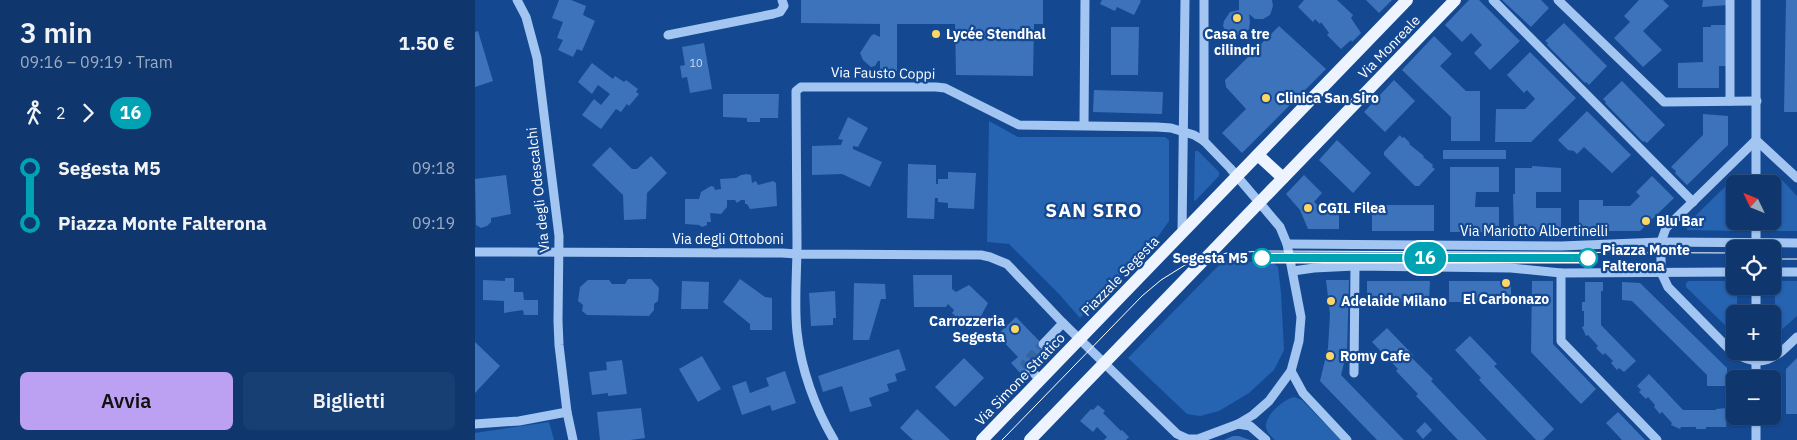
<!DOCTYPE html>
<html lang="it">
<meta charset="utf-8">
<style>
:root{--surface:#0f376e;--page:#183f73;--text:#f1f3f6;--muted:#9bacc2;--line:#2f5181;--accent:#bca0f2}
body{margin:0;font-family:"IBM Plex Sans",sans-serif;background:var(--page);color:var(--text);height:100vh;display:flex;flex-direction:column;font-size:19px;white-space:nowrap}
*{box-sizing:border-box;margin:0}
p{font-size:16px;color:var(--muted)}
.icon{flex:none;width:28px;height:28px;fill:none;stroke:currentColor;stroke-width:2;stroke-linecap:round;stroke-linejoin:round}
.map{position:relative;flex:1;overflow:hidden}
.side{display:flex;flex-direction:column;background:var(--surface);width:475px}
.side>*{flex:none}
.badge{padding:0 10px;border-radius:16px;font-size:18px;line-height:32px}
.needle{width:32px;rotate:313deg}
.controls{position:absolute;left:1251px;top:175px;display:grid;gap:10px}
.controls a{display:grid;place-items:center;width:55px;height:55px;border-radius:8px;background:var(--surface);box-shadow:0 1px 4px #0004,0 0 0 1px var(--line);font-size:25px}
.map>.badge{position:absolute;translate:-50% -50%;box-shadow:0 0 0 2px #fff}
.legs{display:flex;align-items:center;gap:8px;height:55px;padding:0 20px;font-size:16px}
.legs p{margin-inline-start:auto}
.head{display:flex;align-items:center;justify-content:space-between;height:85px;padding:0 20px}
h1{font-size:28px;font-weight:600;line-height:38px}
.action{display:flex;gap:10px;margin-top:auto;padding:10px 20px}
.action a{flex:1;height:58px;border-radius:8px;background:var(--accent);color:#111;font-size:20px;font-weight:600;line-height:58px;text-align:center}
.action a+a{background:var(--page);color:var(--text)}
ul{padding:0 20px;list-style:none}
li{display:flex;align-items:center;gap:18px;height:55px;font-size:19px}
li i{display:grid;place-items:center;width:8px;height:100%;margin:0 6px;background:currentColor}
li i::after{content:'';width:12px;height:12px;margin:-6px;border:4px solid;border-radius:50%;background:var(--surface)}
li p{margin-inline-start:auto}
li:first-child i{background:linear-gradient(#0000 50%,currentColor 0)}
li:last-child i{background:linear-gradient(currentColor 50%,#0000 0)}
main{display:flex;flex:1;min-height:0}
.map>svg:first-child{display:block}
</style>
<main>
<section class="side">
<div class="head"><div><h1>3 min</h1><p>09:16 – 09:19 · Tram</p></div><b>1.50 €</b></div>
<div class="legs"><svg class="icon" aria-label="walk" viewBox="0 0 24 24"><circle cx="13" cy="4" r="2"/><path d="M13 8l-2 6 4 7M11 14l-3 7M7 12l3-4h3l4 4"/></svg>2<svg class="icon" aria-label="forward" viewBox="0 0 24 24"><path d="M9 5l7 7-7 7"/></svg><b class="badge" style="background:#00a3b4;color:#fff">16</b></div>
<ul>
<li><i style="color:#00a3b4"></i><b>Segesta M5</b><p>09:18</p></li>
<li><i style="color:#00a3b4"></i><b>Piazza Monte Falterona</b><p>09:19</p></li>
</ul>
<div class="action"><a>Avvia</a><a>Biglietti</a></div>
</section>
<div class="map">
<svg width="1322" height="440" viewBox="0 0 1322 440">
<rect width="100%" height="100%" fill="#144992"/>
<g fill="#2663b1">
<polygon points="514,121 543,137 690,137 694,140 694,221 682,238 605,318 584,294 534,244 512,242"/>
<polygon points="720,151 723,151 744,172 744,176 720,201 719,200"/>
<polygon points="1258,179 1263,182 1263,184 1260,184 1260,221 1262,221 1262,229 1261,231 1212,230 1211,225"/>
<polygon points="1303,179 1307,180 1322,196 1322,231 1302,231 1300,229 1300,182"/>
<polygon points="748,261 793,262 798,263 803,267 806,293 809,350 799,370 774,393 744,411 725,416 712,414 653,358"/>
<polygon points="1214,281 1260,281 1260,286 1262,286 1262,314 1260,314 1260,332 1256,331 1211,287 1211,283"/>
<polygon points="1302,281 1322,281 1322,316 1304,332 1300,329 1300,283"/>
<path d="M819,397l8,3 39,40h-66c-4,-4 -8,-7 -9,-13 -2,-11 18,-28 28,-30z"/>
<polygon points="74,422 79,440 0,440 0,433"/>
</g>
<g fill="#3d73ba">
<polygon points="84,0 96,0 111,6 108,15 120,21 107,51 102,49 98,57 83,50 88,40 82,38 88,22 77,18"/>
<polygon points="326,0 568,0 568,24 559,24 558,76 481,75 480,24 422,24 422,71 405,71 405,61 403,61 400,66 396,67 388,60 385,53 396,36 399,34 405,37 405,24 326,23"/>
<polygon points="627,0 665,0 666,1 659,15 642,7 640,11 625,4"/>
<polygon points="764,0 797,0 798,6 795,15 788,19 780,19 774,14 775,22 774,29 769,34 762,37 751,32 748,26 749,21 755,12 764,10"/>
<polygon points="829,0 862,0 878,15 876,18 886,33 877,42 876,40 866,49 852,35 854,33 846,22 845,24 840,19 838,22 823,7"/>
<polygon points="891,0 917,0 904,13"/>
<polygon points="994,0 1004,0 1045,41 1015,70 999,53 1007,45 996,33 987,42 970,25"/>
<polygon points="1027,0 1066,0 1074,8 1056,27"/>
<polygon points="1164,0 1188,0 1194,6 1168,31 1187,50 1168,67 1139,38 1155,22 1149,16"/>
<polygon points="1228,0 1253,0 1253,5 1227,7"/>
<polygon points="1311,0 1322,0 1322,112 1309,112"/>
<polygon points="1089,23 1132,66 1114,85 1111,82 1110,83 1072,45 1073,43 1070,41"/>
<polygon points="1236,25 1253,25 1253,66 1244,66 1244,88 1203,88 1203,63 1228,62 1228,27 1236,27"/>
<polygon points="804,26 851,69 767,153 747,133 771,109 751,87 750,80"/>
<polygon points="636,27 664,27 663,75 636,75"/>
<polygon points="3,31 18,81 0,87 0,32"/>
<polygon points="959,36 977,54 965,66 991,91 1005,91 1005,141 976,141 976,117 927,70"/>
<polygon points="229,43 237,89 215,93 212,77 207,78 205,66 210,65 207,47"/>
<polygon points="1055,52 1101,98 1056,142 1020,142 1021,109 1050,109 1060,99 1052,90 1049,93 1032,75"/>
<polygon points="117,63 138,79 140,76 149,82 151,80 163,89 161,92 164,94 154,106 152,104 146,112 141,109 126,129 107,115 119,99 126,105 135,94 123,85 117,94 103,82"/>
<polygon points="919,80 940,101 910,132 889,112"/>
<polygon points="1147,81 1190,125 1172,143 1169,141 1168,142 1130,103 1131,102 1128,99"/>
<polygon points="619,90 688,92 687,114 618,112"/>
<polygon points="248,94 304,94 303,118 285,118 285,122 272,122 272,118 248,117"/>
<polygon points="1112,111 1156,155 1137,173 1109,147 1102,154 1099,151 1093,150 1083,140"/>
<polygon points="1228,114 1253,116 1253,145 1212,185 1200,173 1201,171 1196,167 1228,135"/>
<polygon points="373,117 393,128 383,147 378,146 378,149 407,162 395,187 367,174 337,175 337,146 366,145 368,140 363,139"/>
<polygon points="925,135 927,138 929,137 935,143 934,144 949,156 948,157 958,165 957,167 960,169 944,186 940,186 909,155 909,152"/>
<polygon points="862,140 896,173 878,193 844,160"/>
<polygon points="135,147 157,169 162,169 176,156 192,173 172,193 171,219 149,220 148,195 117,165"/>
<rect x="968" y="150" width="63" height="9"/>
<polygon points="433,164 461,165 461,184 463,184 463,179 473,179 473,172 501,173 499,209 473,208 473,203 463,202 463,198 460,198 459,219 432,218"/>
<polygon points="1057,166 1086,168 1086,192 1061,192 1061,208 1086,208 1086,232 1039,232 1038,194 1040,194 1040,168 1057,168"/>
<polygon points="975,167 1024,167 1024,192 1001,192 1000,207 1024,207 1024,232 975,232"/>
<polygon points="272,174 276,175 277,183 281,181 283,185 298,181 301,183 302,206 275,209 272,204 270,204 270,200 266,200 262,203 260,200 252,200 252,207 246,214 235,213 236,222 232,222 232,225 227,227 224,225 210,224 210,199 224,199 226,192 236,186 239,187 240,190 246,189 245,179 261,178 266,175"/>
<polygon points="31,175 36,214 16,218 16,222 12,226 6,228 1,225 0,179"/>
<polygon points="829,175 847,193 839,202 844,206 864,207 864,229 833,229 825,210 811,194"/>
<polygon points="1177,176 1199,198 1165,231 1104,231 1104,200 1128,200 1128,206 1155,206 1165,196 1161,192"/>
<rect x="897" y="205" width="62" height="26"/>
<polygon points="438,275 477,275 477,289 481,292 494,285 513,303 506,316 494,329 477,313 479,310 473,304 471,307 439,307"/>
<polygon points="30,278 39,278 39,292 48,292 49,300 63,300 63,315 49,315 48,310 29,313 29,301 8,300 8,280 30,281"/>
<polygon points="153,279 176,279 184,288 183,301 179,304 179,310 174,316 112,315 107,311 108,305 103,301 105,287 113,280 134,280 137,284 150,284"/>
<polygon points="265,279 290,297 297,298 297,330 275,330 275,324 248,302"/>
<polygon points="851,280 874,280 872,351 866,375 929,440 902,440 845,381 853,348 855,314"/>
<polygon points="207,281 234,282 233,309 206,309"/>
<polygon points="892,281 955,281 954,302 892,302"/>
<rect x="974" y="281" width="62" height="21"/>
<polygon points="1057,281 1078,281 1078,344 1121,389 1106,404 1056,352"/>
<polygon points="1110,282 1128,282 1128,291 1126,291 1126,325 1161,361 1149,372 1144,368 1142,370 1136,363 1138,361 1130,353 1128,355 1121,348 1123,346 1113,335 1111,336 1107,327 1109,326 1109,311 1107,311 1107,302 1110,302"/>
<polygon points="1147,282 1165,283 1252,368 1252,386 1232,386 1232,375 1157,301 1147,300"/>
<polygon points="379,283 410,284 411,299 406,299 394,340 378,340"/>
<polygon points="360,291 361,318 358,318 358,325 336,326 334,293"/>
<polygon points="541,317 574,351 548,376 536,363 543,357 522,335"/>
<polygon points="912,328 938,355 936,357 958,379 956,381 1012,440 983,440 941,396 943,394 921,371 923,369 897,342"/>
<polygon points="995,336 1022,364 1019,366 1079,429 1068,440 1061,440 1004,380 1006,378 980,350"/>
<polygon points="0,342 25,366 0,393"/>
<polygon points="424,349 431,370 420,374 422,381 412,384 414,391 394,398 397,406 375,412 367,386 348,392 343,376"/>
<polygon points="227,356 246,389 223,402 204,369"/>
<polygon points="489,358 509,378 480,407 460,387"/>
<polygon points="1322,358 1322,414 1311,414 1311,369"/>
<polygon points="147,360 152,394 133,396 133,393 117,395 114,372 132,370 131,362"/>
<polygon points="310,371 321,403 297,411 295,405 267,415 257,386 271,381 275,393 294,386 291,378"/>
<polygon points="1174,374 1208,410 1241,410 1241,409 1252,408 1251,427 1231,427 1231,429 1221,429 1221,427 1206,427 1205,429 1196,425 1197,423 1187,412 1185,414 1179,407 1180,405 1173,397 1171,399 1164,392 1166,390 1162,386"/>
<polygon points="623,405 630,411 628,413 646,431 647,430 654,437 651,440 629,440 632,437 622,427 618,432 605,421 616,409 618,410"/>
<polygon points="166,408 170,438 155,440 125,440 122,412"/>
<polygon points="442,409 475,440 438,440 425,428"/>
<polygon points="1143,412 1170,440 1147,440 1131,423"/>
<polygon points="950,422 957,430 948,439 941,431"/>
<polygon points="758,436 764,436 775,440 749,440"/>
</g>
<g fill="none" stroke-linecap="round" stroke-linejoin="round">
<polyline stroke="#3764a2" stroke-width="9" stroke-dasharray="9 4.5" stroke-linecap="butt" points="555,369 550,363 568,344"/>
<g stroke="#a3c5f1" stroke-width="9">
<polyline points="42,0 51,17 62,58 84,236 83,321 84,345 92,412 98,440"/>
<polyline points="1018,0 1218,202"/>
<polyline points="1083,0 1189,102 1282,101"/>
<polyline points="1281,0 1281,184"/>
<polyline points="193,35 298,14 305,12 309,6 307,0"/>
<polyline points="1255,101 1255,0"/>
<polyline points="609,125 610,0"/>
<path d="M1281,140l-90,88 -5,14v30l7,15 64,65c30,18 43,7 65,-15"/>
<polyline points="1281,140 1322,178"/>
<polyline points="729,141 729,0"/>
<polyline points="707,233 710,0"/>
<polyline points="812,244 1086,246 1186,242 1322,243"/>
<polyline points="1281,249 1281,221"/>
<path d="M0,252l307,1 15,1 184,1 9,2 17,7 56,59 114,111 11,5h10l40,-15 15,-9 16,-14 22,-30 8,-30 2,-24 -14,-73 -7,-17 -50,-59 -26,-27 -10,-6 -23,-7 -14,-1 -138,-2 -74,-37 -9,-1h-135l-5,4c0,51 1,102 1,153 0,30 -3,59 0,88 4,37 18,76 37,108"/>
<polyline points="818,271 839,268 880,266 1036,268 1086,273 1260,272"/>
<polyline points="1298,272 1322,272"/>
<polyline points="1086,273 1086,341 1182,440"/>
<polyline points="1281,314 1281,286"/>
<polyline points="568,344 588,323"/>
<polyline points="555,369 565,380"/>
<polyline points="816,371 828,393 872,440"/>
<polyline points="879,373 880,266"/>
<polyline points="1281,379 1281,351"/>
<polyline points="0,424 44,421 92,412"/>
<polyline points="763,424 775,426 791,440"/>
<polyline points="1281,440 1281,416"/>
</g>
<g stroke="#edf4ff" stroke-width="12">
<polyline points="783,155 808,178"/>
<polyline points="507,440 932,0"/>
<polyline points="555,440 980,0"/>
</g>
<g stroke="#fff" stroke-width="1">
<polyline points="1298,259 1322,259"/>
<polyline points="527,440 667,296 686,280 710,265 732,258 752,253 790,251 1260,253"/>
</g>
</g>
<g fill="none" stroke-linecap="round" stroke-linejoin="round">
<defs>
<polyline id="line-1" points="787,258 1113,258"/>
</defs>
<use href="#line-1" stroke="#fff" stroke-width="11"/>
<use href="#line-1" stroke="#00a3b4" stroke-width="8"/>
</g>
<g fill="#ffd563" stroke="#144992" stroke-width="2">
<circle cx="762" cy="18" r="5"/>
<circle cx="461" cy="34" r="5"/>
<circle cx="791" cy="98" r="5"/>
<circle cx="833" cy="208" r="5"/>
<circle cx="1171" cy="221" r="5"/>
<circle cx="1031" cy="283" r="5"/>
<circle cx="856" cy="301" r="5"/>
<circle cx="540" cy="329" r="5"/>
<circle cx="855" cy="356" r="5"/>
</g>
<g fill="#fff" stroke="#00a3b4" stroke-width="2.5">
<circle cx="787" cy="258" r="9"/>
<circle cx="1113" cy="258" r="9"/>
</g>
<g text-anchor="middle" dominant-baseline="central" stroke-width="4.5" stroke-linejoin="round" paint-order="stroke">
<g font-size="11" fill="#cedcee">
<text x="221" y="63">10</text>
</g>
<g font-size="14" font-weight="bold" fill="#fff" stroke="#144992" text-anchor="start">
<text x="471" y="34">Lycée Stendhal</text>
<text x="762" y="34" text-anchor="middle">Casa a tre<tspan x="762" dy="16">cilindri</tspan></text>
<text x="801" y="98">Clinica San Siro</text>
<text x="843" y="208">CGIL Filea</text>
<text x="1181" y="221">Blu Bar</text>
<text x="1031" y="299" text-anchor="middle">El Carbonazo</text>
<text x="866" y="301">Adelaide Milano</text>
<text x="530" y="321" text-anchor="end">Carrozzeria<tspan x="530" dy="16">Segesta</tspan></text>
<text x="865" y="356">Romy Cafe</text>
</g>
<g font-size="14" fill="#fff" stroke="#144992">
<text transform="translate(914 47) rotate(-46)">Via Monreale</text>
<text transform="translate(408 73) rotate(1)">Via Fausto Coppi</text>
<text transform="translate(63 190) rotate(-96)">Via degli Odescalchi</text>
<text x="1059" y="231">Via Mariotto Albertinelli</text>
<text x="253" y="239">Via degli Ottoboni</text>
<text transform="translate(645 276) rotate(-46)">Piazzale Segesta</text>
<text transform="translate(545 379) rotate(-46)">Via Simone Stratico</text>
</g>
<g font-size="14" font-weight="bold" fill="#fff" stroke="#144992" text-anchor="start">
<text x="1127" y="250">Piazza Monte<tspan x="1127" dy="16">Falterona</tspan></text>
<text x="773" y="258" text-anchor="end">Segesta M5</text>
</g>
<g font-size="19" font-weight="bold" letter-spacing="1" fill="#fff" stroke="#144992">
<text x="619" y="210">SAN SIRO</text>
</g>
</g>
</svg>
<div class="controls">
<a><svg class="needle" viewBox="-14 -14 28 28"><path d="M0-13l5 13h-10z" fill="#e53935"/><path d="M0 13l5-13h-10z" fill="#9bacc2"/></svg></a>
<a><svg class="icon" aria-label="locate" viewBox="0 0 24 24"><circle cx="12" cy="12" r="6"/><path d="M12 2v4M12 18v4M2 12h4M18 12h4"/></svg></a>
<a>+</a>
<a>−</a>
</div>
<b class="badge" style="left:950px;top:258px;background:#00a3b4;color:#fff">16</b>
</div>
</main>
